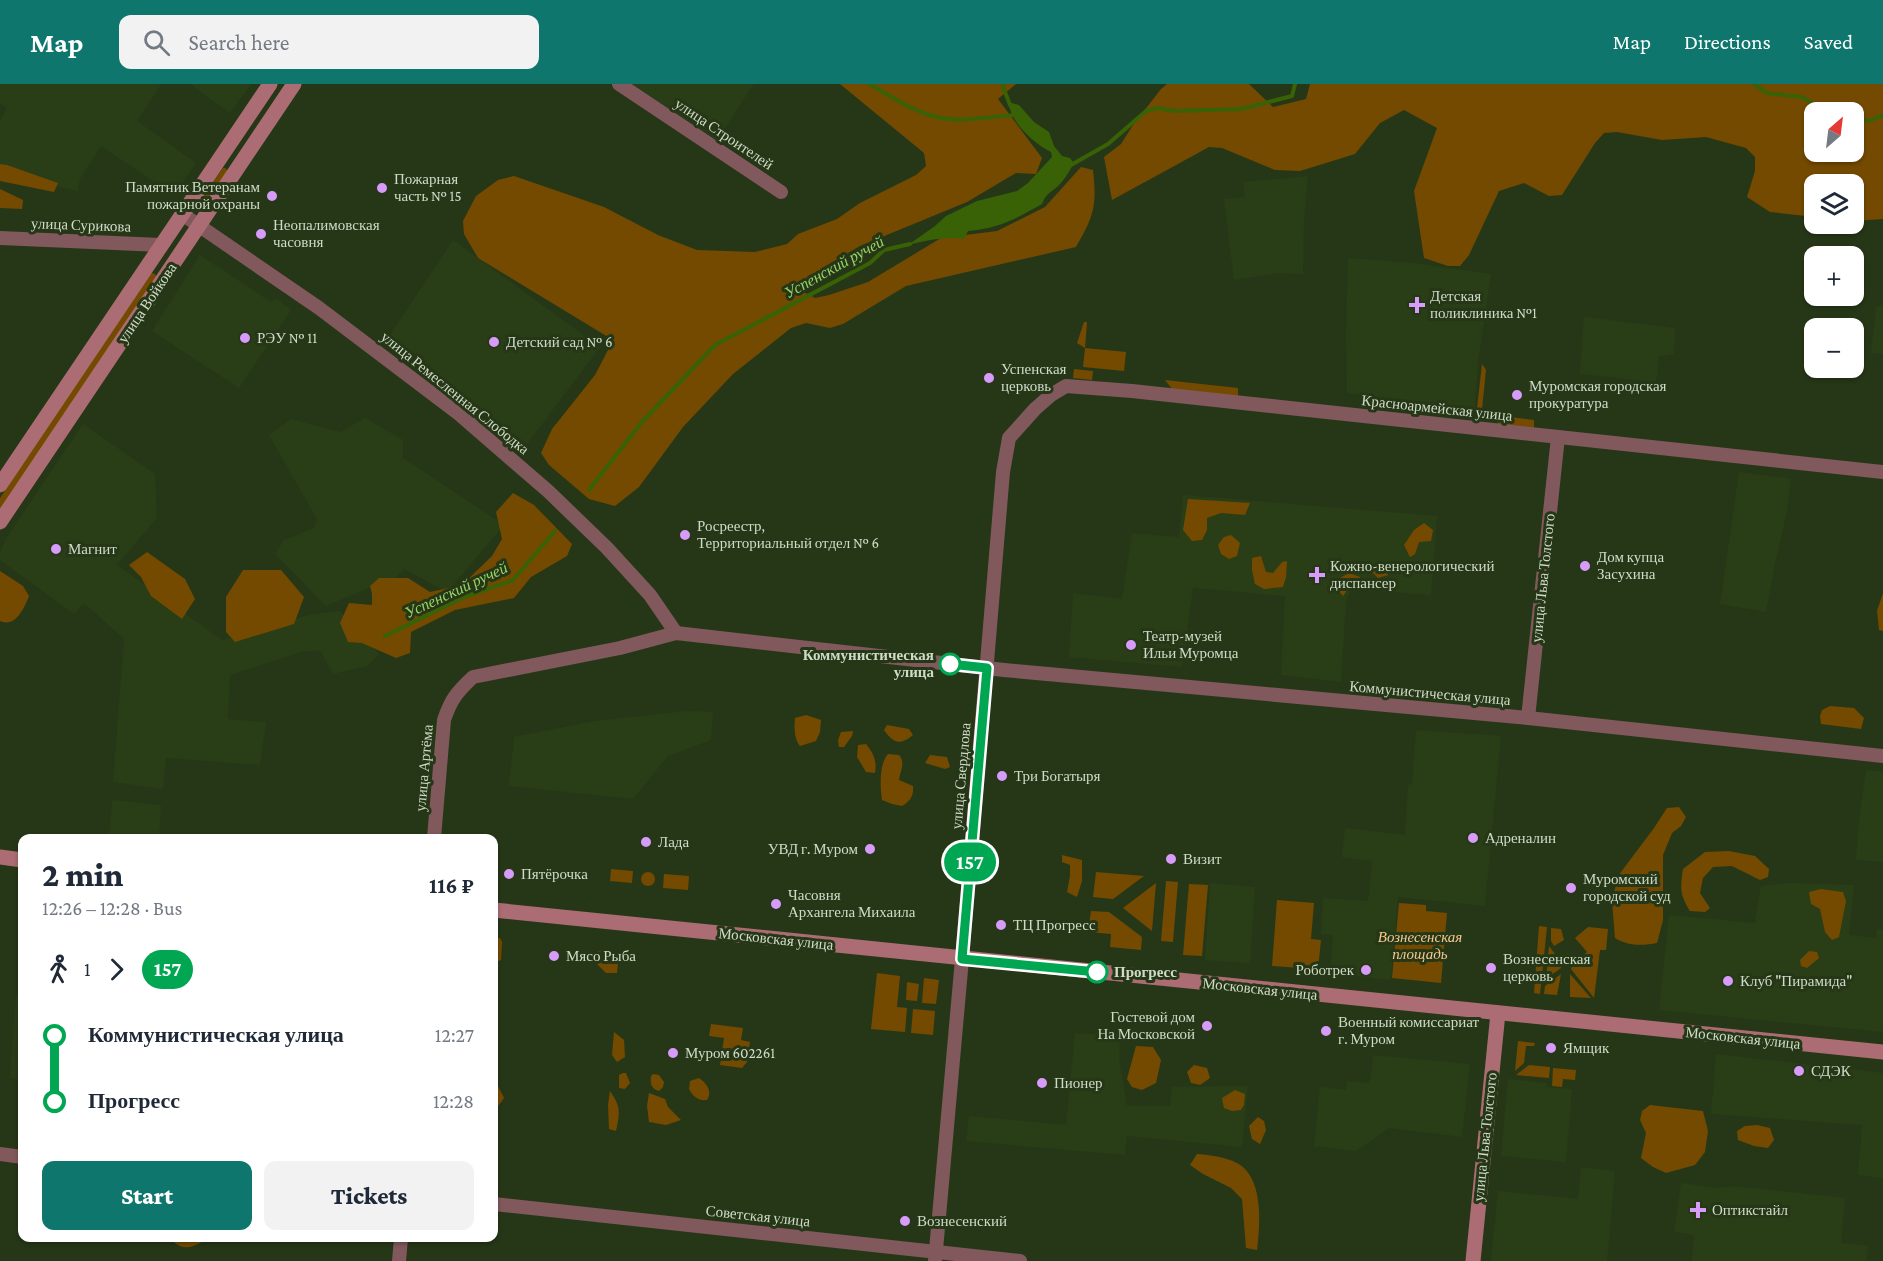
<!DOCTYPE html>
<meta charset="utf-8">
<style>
:root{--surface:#fff;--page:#f2f2f3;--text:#1f2937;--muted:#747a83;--accent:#0f766e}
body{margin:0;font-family:"Crimson Pro",serif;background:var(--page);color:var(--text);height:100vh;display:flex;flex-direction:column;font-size:22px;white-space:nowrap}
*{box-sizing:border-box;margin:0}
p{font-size:20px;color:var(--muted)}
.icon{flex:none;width:33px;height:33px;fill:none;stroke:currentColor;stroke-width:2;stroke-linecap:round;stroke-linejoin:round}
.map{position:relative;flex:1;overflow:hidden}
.sheet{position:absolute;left:18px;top:750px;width:480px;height:408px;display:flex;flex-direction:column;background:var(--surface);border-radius:12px;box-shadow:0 2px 4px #0004}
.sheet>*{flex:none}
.badge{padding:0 12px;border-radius:20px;font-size:21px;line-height:39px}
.needle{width:39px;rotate:28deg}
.controls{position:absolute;left:1804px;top:18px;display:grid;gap:12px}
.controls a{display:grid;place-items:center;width:60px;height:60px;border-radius:12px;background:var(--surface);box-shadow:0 2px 4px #0004;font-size:30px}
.map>.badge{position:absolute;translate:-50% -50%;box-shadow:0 0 0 3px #fff}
.legs{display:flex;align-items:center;gap:9px;height:66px;padding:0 24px;font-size:20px}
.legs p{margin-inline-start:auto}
.overview{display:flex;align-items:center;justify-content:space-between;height:102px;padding:0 24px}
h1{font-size:33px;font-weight:800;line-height:45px}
.primary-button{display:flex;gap:12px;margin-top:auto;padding:12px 24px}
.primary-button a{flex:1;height:69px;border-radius:12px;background:var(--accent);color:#fff;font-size:24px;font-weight:800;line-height:69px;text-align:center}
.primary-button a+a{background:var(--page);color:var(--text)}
ul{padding:0 24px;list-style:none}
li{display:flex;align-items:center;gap:21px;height:66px;font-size:22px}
li i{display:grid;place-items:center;width:9px;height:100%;margin:0 8px;background:currentColor}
li i::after{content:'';width:15px;height:15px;margin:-8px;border:4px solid;border-radius:50%;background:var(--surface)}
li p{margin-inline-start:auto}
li:first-child i{background:linear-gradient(#0000 50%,currentColor 0)}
li:last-child i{background:linear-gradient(currentColor 50%,#0000 0)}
header{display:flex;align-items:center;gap:36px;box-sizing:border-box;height:84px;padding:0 30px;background:var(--accent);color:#fff}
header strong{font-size:28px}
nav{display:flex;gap:33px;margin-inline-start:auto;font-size:21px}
.search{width:420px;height:54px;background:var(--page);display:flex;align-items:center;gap:15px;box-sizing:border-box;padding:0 21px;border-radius:12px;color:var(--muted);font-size:22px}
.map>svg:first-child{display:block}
</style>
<header>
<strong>Map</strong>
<div class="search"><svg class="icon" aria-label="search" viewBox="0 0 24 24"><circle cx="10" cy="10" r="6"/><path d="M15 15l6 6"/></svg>Search here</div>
<nav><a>Map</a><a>Directions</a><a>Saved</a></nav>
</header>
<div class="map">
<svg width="1883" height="1177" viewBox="0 0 1883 1177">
<rect width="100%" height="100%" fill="#263717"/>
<g fill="#293e17">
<polygon points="0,0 161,0 137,37 196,79 174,111 101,62 80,95 78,107 0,91 0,37 7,24 0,19"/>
<polygon points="190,0 251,0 230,29"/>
<polygon points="632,0 754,0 717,56"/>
<polygon points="1308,92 1304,136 1303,190 1277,189 1234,196 1224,115 1245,113 1243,98"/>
<polygon points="453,156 600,263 527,360 388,254"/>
<polygon points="200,171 271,218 277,215 291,226 239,304 152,247"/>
<polygon points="1348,174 1414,179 1491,190 1478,277 1475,325 1347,309 1346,253"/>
<polygon points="1883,220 1883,270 1871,269 1876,224"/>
<polygon points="1584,233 1675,244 1674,270 1659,273 1656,298 1580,290"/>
<polygon points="365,334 403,356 403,374 504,441 447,508 404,485 381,509 371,503 326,522 275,470 284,456 314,444 317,435 269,351 291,335 340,348"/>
<polygon points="83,340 155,390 157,434 117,481 222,556 313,530 340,527 379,570 368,582 333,590 320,566 301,568 230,591 228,635 266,638 260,681 166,674 163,705 113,698 124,555 84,519 74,530 0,476 0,469 5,456"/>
<polygon points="1739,388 1791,395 1787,427 1775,480 1766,528 1720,520"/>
<polygon points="1183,411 1437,432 1431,511 1351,505 1346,518 1341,598 1281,591 1285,512 1193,504 1182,583 1069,573 1073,509 1122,515 1132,449 1179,453"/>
<polygon points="687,627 713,628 711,656 668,672 633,715 509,702 514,653 595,637"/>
<polygon points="1416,646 1501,652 1485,822 1398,813 1391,896 1330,890 1333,851 1321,850 1323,814 1368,817 1372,777 1342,773 1345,744 1405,751 1408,701 1412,700"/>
<polygon points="1866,686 1883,688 1883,778 1856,776 1858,745"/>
<polygon points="112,716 161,721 159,754 109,754"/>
<polygon points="1210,799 1255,803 1250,879 1205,876"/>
<polygon points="1789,799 1854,801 1849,851 1876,854 1877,845 1883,845 1883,948 1659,926 1669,831 1755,839 1761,802"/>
<polygon points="16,911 22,912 22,996 10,994"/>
<polygon points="1075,949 1120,952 1119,975 1127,1022 1170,1022 1172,1003 1248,1002 1242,1063 1127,1052 1125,1071 966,1057 969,1032 1066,1041"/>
<polygon points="1716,970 1883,989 1883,1094 1858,1091 1862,1041 1711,1030"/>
<polygon points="1373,971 1470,980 1462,1053 1389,1044 1356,1067 1314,1062 1320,1003 1346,1006 1347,997 1370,999"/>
<polygon points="1508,995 1546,999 1546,1003 1572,1005 1566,1078 1501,1072"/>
<polygon points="1581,1083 1615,1087 1607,1177 1491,1177 1498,1107 1578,1115"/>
<polygon points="1681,1099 1718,1104 1734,1102 1845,1114 1841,1159 1868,1162 1866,1177 1692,1177 1694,1151 1674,1148"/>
</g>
<g fill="#744a00" fill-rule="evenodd">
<path d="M840,0h176l-18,15 44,59 -6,16 -20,-1 -49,29 -107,44 -36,21 -20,25 11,6 14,-3 39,-13 73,-44 56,-7 48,-24 36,-40 12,3c4,36 1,46 -17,77l-170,39 -63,38 -13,4 -24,-5 -15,5 -58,46 -50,53 -44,60 -24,19 -26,-7 -40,-34 -8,-12 11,-24 43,-54 13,-25v-13l-130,-79 -14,-24 -1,-13 13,-25 22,-16 16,-4 90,31 54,28 39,15 58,2 32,-8 11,-10 39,-15 23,-16 56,-28 10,-9 -2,-13z"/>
<path d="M1167,0h82l24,23 33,-8 4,-15h573v135l-29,2v-37h-39v33l-45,-5 -23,-15 8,-26v-14l-9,-9 -40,-11 -44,3 -45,-8 -13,1 -9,10 -33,52 -13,1 -25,-13 -25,8 -30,64 -9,11h-12l-24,-8 -10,-67 23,-63 -33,-18 -24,13 -25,31 -55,17 -25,-1 -53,-22 -13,-1 -97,53 -8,-43 17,-13 12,-19 28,-36zM1815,28h39v40h-39z"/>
<polygon points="0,80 7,81 58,99 54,108 0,97"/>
<polygon points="223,84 225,84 228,87 204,123 201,124 198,123 199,119"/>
<polygon points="0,105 23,116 22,125 0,124"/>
<polygon points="153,189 156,191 156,194 0,426 0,414 150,190"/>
<polygon points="1084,238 1087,238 1085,264 1126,268 1124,287 1083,283 1085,264 1077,259"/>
<polygon points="1482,280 1486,286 1482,325 1477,324"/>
<polygon points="1074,285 1093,287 1092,296 1073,294"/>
<polygon points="1165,296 1238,304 1238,312 1172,305"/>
<polygon points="1495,331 1534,336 1534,344 1498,340"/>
<polygon points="513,409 534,421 572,460 567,472 531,493 514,514 455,526 411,548 410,569 396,574 362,559 348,558 340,539 349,519 372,521 372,510 370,502 379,494 408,494 430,508 462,501 492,472 502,455 496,428"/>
<polygon points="1188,415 1250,419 1245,431 1221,429 1207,434 1207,446 1202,456 1192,457 1183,446"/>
<polygon points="1424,439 1433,446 1431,457 1419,458 1415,470 1410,473 1404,461 1414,446"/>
<polygon points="1231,451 1240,459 1237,472 1229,475 1221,470 1218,461 1224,453"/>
<polygon points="147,468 185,495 195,515 182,535 151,512 141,493 129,481"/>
<polygon points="1261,472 1266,488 1273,489 1282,478 1287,477 1286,493 1283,503 1264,505 1255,500 1252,486 1252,474"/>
<polygon points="1377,478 1388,482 1388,491 1378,494 1371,487"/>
<polygon points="243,486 281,486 304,513 294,540 235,558 226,548 226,513"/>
<path d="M0,487l23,15 6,10c-5,12 -13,32 -29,25z"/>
<polygon points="1349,489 1360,493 1359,501 1350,502 1343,512 1338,506 1340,494"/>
<polygon points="1883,509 1883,547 1879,546 1877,527"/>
<polygon points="1830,622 1854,624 1864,634 1861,645 1821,640 1820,632 1822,626"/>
<path d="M806,631l15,5 -1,12 -4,9 -16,5c-6,-7 -6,-19 -5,-28z"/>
<path d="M887,641l22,4 4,6c-13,11 -20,8 -29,-5z"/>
<polygon points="853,647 852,652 844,663 839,663 838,656 841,648"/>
<path d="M866,660c8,10 11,17 9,29l-9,-1 -9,-15 1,-12z"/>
<path d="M888,670l11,1c7,8 1,16 0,25l14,6c1,10 -3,15 -11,20l-10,-2 -10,-4c-2,-13 -3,-36 6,-46z"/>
<polygon points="930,671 947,673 950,683 945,685 925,679"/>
<path d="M1679,723l7,10 -5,9 -9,7 -9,22v65l-6,23c-15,3 -29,3 -42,-5l-3,-37 6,-25 36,-48 13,-20z"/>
<path d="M1729,767l26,5 14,13 -1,8 -8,3 -28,-14 -19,1 -10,11 -3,15 10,15 -5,4 -15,-1c-10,-16 -10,-23 -7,-42l22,-17z"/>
<polygon points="1062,771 1082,776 1082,797 1077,813 1067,808 1070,792 1070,781 1062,778"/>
<polygon points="611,785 633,787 632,799 610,797"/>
<polygon points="1096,788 1144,792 1113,815 1093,813"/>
<circle cx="648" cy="795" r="7"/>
<polygon points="664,790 689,792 688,806 663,804"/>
<polygon points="1166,797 1178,798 1173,858 1161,857"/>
<polygon points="1156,799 1152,847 1123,824"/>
<polygon points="1189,800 1208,801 1202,872 1183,871"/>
<polygon points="1821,805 1843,808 1846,817 1839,853 1832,856 1825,848 1820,825 1811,820 1809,808"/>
<polygon points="1277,816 1314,819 1311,855 1321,856 1318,885 1272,882"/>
<polygon points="1399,819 1426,821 1426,827 1447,829 1441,899 1392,894"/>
<polygon points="1091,827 1109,828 1142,853 1141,866 1110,863 1111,850 1088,848"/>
<polygon points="1539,842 1547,843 1540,910 1534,909"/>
<polygon points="1588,843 1608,845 1606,866 1600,866 1594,914 1571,885 1572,881 1587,868 1575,854"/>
<polygon points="1551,844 1561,845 1564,856 1554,862 1551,857"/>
<polygon points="494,854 500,854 502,858 501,876 494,879"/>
<polygon points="1549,862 1561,878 1561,884 1546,895"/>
<polygon points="597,867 619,869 617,889 606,889 596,879"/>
<polygon points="1809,867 1817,868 1819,874 1807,884 1801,882 1800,876"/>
<polygon points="877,889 900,892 897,923 907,924 905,948 871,945"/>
<polygon points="1561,890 1557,911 1544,910 1545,902"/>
<polygon points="1570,890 1591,914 1570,913"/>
<polygon points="924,894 939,896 936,920 922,919"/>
<polygon points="907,898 919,900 917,917 906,916"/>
<polygon points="913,925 935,927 933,951 911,949"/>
<polygon points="711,940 743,944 741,956 750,958 747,978 742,984 720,981 724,954 709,952"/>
<polygon points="614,948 624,956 625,973 617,978 612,971"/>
<polygon points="1518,957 1535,959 1534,962 1526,962 1524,979 1515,987"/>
<polygon points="1136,962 1153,963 1161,976 1156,999 1142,1006 1132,1003 1127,995"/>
<polygon points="1194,981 1207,984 1210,994 1200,1001 1191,999 1187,988"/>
<polygon points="1529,981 1550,983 1549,994 1516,991"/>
<polygon points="1553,984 1576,986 1575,996 1563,995 1562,1003 1552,1002"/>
<polygon points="623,989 626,989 630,999 625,1005 619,1004 619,991"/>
<path d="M653,990l6,1 5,7 -1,5 -4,4c-8,-2 -9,-8 -8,-15z"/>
<polygon points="494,994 504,1014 496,1025 494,1026"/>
<path d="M699,994c7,5 14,13 8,22 -8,1 -14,-3 -18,-11l1,-8z"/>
<polygon points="1235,1006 1245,1010 1244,1021 1241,1026 1232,1027 1224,1024 1222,1014"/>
<path d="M610,1007c11,16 10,21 6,40l-7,-2 -1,-24z"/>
<polygon points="649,1009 665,1015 668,1023 681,1036 666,1041 649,1038 647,1022"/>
<polygon points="1650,1021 1703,1027 1708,1047 1705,1068 1695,1081 1666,1089 1653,1083 1641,1074 1646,1049 1640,1036 1642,1027"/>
<polygon points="1258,1033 1264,1037 1266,1046 1260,1060 1252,1055 1249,1042"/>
<polygon points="1757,1041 1770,1044 1774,1056 1768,1064 1754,1062 1738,1056 1737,1047 1745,1042"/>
<path d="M1197,1070c14,1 38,4 48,15 18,19 15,58 12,81l-11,-2 -4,-49 -11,-11 -28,-14 -13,-9z"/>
<path d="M170,1154h38c-13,9 -26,15 -38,0z"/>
</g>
<path fill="#396106" d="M1008,18l11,3 15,17 15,10 5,14 8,10 8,2 4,5c-4,7 -9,16 -15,22 -8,8 -12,7 -17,19 -27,15 -42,24 -74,27l-4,8c-18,-3 -39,2 -56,6l27,-19 11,-10 31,-15 40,-10 11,-8 24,-26 -1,-5c-19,-10 -39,-28 -43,-50z"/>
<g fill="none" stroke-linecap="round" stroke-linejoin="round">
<g stroke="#396106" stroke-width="4">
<path d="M870,0c20,12 40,26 63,32 26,8 58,0 84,-1"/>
<polyline points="1002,0 1010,21"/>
<polyline points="1754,0 1767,9 1802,13 1826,27 1832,28"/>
<polyline points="1854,34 1869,37 1883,31"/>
<polyline points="1071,81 1108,60 1146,27 1158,24 1174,27 1241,25 1292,12 1295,0"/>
<polyline points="589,406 641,339 715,261 870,179 884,166 910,160"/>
<polyline points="385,552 464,513 513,496 555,447"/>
</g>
<g stroke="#81585c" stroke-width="14">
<polyline points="619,0 781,108"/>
<polyline points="182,130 319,224 459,330 548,407 607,464 650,511 676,549"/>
<polyline points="0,154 161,161"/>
<polyline points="1528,634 1558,353"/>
<path d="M434,754l10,-118c7,-21 13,-28 29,-43l147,-29 56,-15 328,37 524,48 355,38"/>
<polyline points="0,1070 22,1073"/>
<polyline points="494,1120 1020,1177"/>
<polyline points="399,1177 401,1154"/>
<polyline points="935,1177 962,875 1003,388 1009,354 1035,325 1051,311 1066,302 1132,307 1883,388"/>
</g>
<g stroke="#ac6c73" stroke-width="15">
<polyline points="0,401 270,0"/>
<polyline points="0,438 294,0"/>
<polyline points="0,773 22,776"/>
<polyline points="494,826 1883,968"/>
<polyline points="1473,1177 1498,929"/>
</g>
</g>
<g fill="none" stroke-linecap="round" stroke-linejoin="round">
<defs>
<polyline id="line-1" points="950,580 987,584 962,875 1097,888"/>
</defs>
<use href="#line-1" stroke="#fff" stroke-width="14"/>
<use href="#line-1" stroke="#00a651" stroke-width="9"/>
</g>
<g fill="#d79bf9" stroke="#263717" stroke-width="2">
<circle cx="382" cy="104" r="6"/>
<circle cx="272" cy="112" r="6"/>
<circle cx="261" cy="150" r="6"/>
<path d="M1414 212h6v6h6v6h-6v6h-6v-6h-6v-6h6z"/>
<circle cx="245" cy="254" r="6"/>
<circle cx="494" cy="258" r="6"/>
<circle cx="989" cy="294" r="6"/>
<circle cx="1517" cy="311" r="6"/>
<circle cx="685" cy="451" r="6"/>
<circle cx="56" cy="465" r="6"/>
<circle cx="1585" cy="482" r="6"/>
<path d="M1314 482h6v6h6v6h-6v6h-6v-6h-6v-6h6z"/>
<circle cx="1131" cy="561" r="6"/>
<circle cx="1002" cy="692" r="6"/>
<circle cx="1473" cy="754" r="6"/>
<circle cx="646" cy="758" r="6"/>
<circle cx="870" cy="765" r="6"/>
<circle cx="1171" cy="775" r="6"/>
<circle cx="509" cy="790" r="6"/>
<circle cx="1571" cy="804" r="6"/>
<circle cx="776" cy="820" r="6"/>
<circle cx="1001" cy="841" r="6"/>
<circle cx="554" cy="872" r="6"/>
<circle cx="1491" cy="884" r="6"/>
<circle cx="1366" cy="886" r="6"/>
<circle cx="1728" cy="897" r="6"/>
<circle cx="1207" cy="942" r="6"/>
<circle cx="1326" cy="947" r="6"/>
<circle cx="1551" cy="964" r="6"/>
<circle cx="673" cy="969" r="6"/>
<circle cx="1799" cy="987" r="6"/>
<circle cx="1042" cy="999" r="6"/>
<path d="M1695 1117h6v6h6v6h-6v6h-6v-6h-6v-6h6z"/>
<circle cx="905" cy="1137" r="6"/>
</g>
<g fill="#fff" stroke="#00a651" stroke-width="3">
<circle cx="950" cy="580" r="10"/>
<circle cx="1097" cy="888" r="10"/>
</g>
<g text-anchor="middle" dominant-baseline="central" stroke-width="6" stroke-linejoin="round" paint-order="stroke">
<g font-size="15" fill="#cfdbc7" stroke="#263717">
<text transform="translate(724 50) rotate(34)">улица Строителей</text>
<text transform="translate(81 141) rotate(2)">улица Сурикова</text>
<text transform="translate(147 219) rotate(-56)">улица Войкова</text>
<text transform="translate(455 309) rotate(39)">улица Ремесленная Слободка</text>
<text transform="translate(1437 324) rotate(6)">Красноармейская улица</text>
<text transform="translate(1543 494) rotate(-84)">улица Льва Толстого</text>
<text transform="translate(1430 609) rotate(5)">Коммунистическая улица</text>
<text transform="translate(424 684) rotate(-85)">улица Артёма</text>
<text transform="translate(961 692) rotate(-85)">улица Свердлова</text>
<text transform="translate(776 855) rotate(6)">Московская улица</text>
<text transform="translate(1260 905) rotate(6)">Московская улица</text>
<text transform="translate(1743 954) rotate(6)">Московская улица</text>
<text transform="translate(1485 1053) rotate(-84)">улица Льва Толстого</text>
<text transform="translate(758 1132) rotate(6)">Советская улица</text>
</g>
<g font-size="15" fill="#cfdbc7" stroke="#263717" text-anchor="start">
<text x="394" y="95">Пожарная<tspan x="394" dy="17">часть № 15</tspan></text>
<text x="260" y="103" text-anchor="end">Памятник Ветеранам<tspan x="260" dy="17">пожарной охраны</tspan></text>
<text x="273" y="141">Неопалимовская<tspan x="273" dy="17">часовня</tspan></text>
<text x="1430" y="212">Детская<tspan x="1430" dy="17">поликлиника №1</tspan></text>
<text x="257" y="254">РЭУ № 11</text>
<text x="506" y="258">Детский сад № 6</text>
<text x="1001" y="285">Успенская<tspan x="1001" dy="17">церковь</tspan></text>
<text x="1529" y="302">Муромская городская<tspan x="1529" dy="17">прокуратура</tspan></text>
<text x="697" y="442">Росреестр,<tspan x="697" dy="17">Территориальный отдел № 6</tspan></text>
<text x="68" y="465">Магнит</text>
<text x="1597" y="473">Дом купца<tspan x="1597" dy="17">Засухина</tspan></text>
<text x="1330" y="482">Кожно-венерологический<tspan x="1330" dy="17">диспансер</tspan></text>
<text x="1143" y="552">Театр-музей<tspan x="1143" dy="17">Ильи Муромца</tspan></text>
<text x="1014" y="692">Три Богатыря</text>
<text x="1485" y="754">Адреналин</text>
<text x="658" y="758">Лада</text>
<text x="858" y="765" text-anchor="end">УВД г. Муром</text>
<text x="1183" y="775">Визит</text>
<text x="521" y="790">Пятёрочка</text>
<text x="1583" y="795">Муромский<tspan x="1583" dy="17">городской суд</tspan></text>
<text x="788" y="811">Часовня<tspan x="788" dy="17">Архангела Михаила</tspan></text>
<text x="1013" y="841">ТЦ Прогресс</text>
<text x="566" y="872">Мясо Рыба</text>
<text x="1503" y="875">Вознесенская<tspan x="1503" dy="17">церковь</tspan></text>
<text x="1354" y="886" text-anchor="end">Роботрек</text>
<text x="1740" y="897">Клуб "Пирамида"</text>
<text x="1195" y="933" text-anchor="end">Гостевой дом<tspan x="1195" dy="17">На Московской</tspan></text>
<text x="1338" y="938">Военный комиссариат<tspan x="1338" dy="17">г. Муром</tspan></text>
<text x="1563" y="964">Ямщик</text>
<text x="685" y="969">Муром 602261</text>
<text x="1811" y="987">СДЭК</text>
<text x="1054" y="999">Пионер</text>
<text x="1712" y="1126">Оптикстайл</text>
<text x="917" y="1137">Вознесенский</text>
</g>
<g font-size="15" font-weight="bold" fill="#cfdbc7" stroke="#263717" text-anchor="end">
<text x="934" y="571">Коммунистическая<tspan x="934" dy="17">улица</tspan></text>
<text x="1114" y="888" text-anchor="start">Прогресс</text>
</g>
<g font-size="15" font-style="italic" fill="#f6c88e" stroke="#263717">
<text x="1420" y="853">Вознесенская<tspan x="1420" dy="17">площадь</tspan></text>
</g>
<g font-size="16" font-style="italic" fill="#98d267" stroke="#263717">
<text transform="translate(834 183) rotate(-29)">Успенский ручей</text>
<text transform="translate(456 506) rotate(-25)">Успенский ручей</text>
</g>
</g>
</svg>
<div class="controls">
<a><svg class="needle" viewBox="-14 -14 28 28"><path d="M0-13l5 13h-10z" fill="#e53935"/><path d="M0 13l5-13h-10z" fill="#747a83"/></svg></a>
<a><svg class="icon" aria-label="layers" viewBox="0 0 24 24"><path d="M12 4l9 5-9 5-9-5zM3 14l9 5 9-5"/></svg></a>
<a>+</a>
<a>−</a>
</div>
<b class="badge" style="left:970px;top:778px;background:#00a651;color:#fff">157</b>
<section class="sheet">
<div class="overview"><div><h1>2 min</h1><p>12:26 – 12:28 · Bus</p></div><b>116 ₽</b></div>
<div class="legs"><svg class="icon" aria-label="walk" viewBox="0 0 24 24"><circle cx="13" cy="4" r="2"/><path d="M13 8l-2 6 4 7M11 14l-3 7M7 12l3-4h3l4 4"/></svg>1<svg class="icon" aria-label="forward" viewBox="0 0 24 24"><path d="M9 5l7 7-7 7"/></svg><b class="badge" style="background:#00a651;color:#fff">157</b></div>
<ul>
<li><i style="color:#00a651"></i><b>Коммунистическая улица</b><p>12:27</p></li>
<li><i style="color:#00a651"></i><b>Прогресс</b><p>12:28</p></li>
</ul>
<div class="primary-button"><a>Start</a><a>Tickets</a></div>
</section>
</div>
